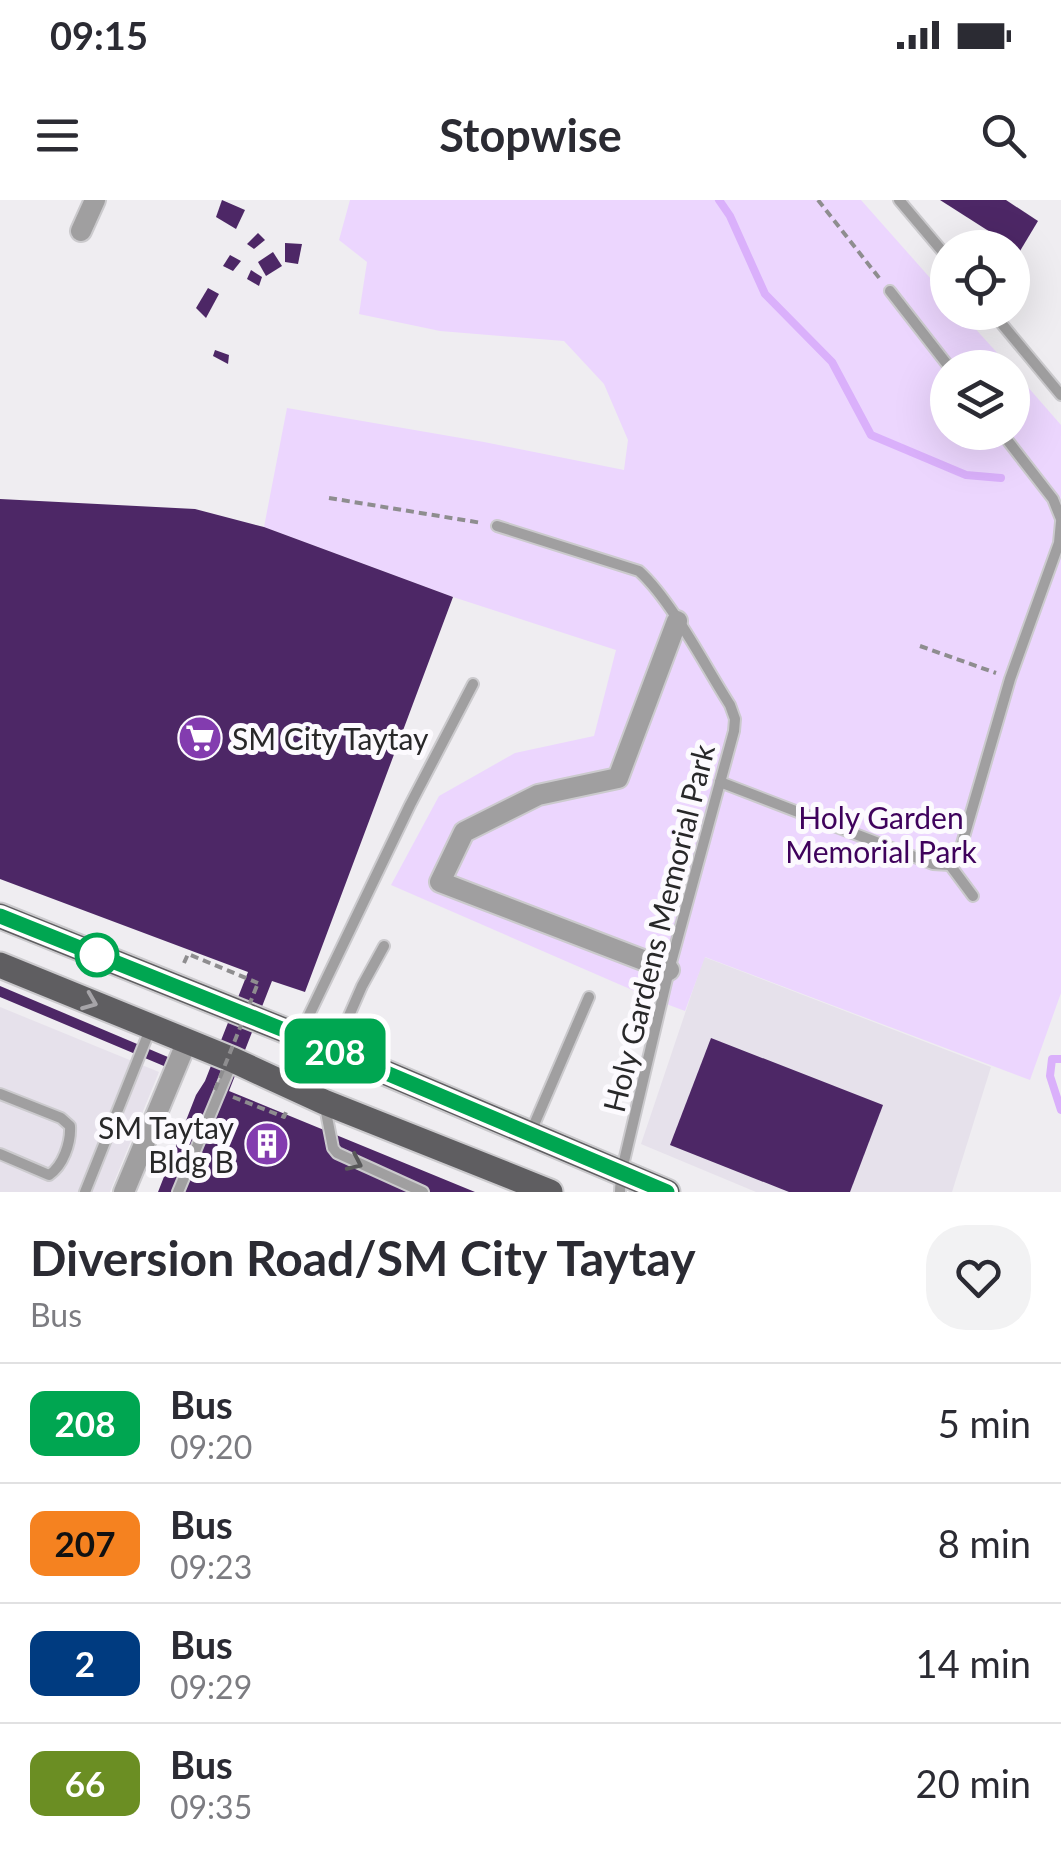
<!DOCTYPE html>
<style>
:root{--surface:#fff;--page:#f2f2f3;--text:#2b2b33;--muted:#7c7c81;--line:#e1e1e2}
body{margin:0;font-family:Lato,sans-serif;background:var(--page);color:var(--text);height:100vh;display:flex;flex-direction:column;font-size:38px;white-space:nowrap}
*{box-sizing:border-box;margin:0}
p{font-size:32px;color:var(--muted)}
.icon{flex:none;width:55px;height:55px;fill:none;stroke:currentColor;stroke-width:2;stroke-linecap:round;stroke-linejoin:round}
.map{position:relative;height:992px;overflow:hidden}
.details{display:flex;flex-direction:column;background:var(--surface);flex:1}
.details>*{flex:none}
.badge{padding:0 20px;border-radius:15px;font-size:35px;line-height:65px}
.fabs{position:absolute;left:930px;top:30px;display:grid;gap:20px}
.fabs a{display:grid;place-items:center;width:100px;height:100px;border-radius:50%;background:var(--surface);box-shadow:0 10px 40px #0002;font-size:50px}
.map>.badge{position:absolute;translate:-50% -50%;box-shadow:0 0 0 5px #fff}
.round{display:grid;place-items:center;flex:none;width:105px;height:105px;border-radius:40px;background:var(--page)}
.head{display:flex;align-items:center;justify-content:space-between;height:170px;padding:0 30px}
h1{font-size:48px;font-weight:700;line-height:75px}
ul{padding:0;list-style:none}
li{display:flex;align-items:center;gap:30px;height:120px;padding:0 30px;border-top:2px solid var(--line)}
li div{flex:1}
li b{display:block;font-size:38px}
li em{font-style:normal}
li .badge{min-width:110px;font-weight:700;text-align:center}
.status{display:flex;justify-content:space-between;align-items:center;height:70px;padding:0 50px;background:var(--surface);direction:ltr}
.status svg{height:28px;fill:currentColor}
header{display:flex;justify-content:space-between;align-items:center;height:130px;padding:0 30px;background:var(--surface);font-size:45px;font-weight:700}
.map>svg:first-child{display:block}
</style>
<div class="status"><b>09:15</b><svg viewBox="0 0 49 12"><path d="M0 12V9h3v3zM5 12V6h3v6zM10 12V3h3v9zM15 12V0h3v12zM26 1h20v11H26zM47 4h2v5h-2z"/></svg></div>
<header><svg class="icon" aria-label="menu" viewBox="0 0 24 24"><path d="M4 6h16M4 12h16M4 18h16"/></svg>Stopwise<svg class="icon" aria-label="search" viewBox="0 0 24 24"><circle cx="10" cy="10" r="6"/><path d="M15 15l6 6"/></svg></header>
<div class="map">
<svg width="1061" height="992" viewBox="0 0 1061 992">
<rect width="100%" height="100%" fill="#efedf1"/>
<g fill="#e6e1eb">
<polygon points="704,757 991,867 952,992 756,992 641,944"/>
<polygon points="0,807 159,872 110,992 0,992"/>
</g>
<polygon fill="#ecd6fe" points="350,0 861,0 947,97 948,112 961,113 1010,167 948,168 948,232 1012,232 1013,170 1061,225 1061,793 1030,880 705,757 685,811 653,799 391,685 439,596 515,553 594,536 616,450 453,397 264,327 287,208 484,242 624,270 628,240 604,184 564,141 440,131 359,114 367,62 339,40"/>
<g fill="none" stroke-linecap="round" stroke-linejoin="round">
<g stroke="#dab0fb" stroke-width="8">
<polyline points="719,0 730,16 765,94 832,162 871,235 966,275 1001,278"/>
<polyline points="1061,859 1052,859 1050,876 1061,910"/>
</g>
</g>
<g fill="#4d2766">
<polygon points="222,0 245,10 236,29 216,17"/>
<polygon points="940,0 1006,0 1038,21 1020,51"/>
<polygon points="258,33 265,40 254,49 247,44"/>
<polygon points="285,43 302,44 298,64 285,62"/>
<polygon points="273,52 282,66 266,76 258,62"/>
<polygon points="230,55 241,61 233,71 223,66"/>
<polygon points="251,70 262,77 259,86 247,79"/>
<polygon points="208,88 219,94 206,118 196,108"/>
<polygon points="215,150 229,155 228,164 213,156"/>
<polygon points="0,299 195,309 264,327 453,397 305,792 272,781 229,891 475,992 158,992 196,895 205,881 248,772 0,679"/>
<polygon points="0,786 175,860 171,869 0,797"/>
<polygon points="711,838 883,905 850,992 789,992 670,945"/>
</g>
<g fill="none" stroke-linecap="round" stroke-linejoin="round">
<defs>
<g id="lane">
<polyline points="899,0 948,58"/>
<polyline points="890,91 950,168"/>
<polyline points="992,112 1061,195"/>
<polyline points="1001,232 1053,299 1061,319"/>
<path d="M497,326l142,45c33,30 66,95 91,134l5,14 -1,12 -65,239 -48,204 -1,18"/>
<polyline points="720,582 933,664 950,665 959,654 1010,479 1059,343 1061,322"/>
<polyline points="950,665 973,696"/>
<polyline points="299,836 410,605 473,484"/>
<polyline points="334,850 362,786 384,746"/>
<path d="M0,894l61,24 9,8c1,17 -7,40 -21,49l-49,-21"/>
<polyline points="325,907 333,948 337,953 423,992"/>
<polyline points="530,934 589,797"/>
<polyline points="85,992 151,827"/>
<polyline points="178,992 233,860"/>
</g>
<g id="street">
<polyline points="81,31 95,0"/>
<polyline points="669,770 440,682 464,632 538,595 618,578 677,421"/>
<polyline points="124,992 187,841"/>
</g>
<g id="primary">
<polyline points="0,716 299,836 667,992"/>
<polyline points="0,765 233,860 324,902 550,992"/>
</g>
</defs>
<use href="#lane" stroke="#cbcacd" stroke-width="14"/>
<use href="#street" stroke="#cbcacd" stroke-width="24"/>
<use href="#primary" stroke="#cbcacd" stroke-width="29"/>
<g stroke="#8e8d8f" stroke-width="4" stroke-dasharray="8 5" stroke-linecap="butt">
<polyline points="818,0 880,79"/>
<polyline points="329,298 482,323"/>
<polyline points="920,446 996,473"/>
<polyline points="184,763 188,754 258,783"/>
<polyline points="233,897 284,917 286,912"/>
</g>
<use href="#lane" stroke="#a09fa0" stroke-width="10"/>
<use href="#street" stroke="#a09fa0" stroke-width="20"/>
<use href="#primary" stroke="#5f5e61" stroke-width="25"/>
<polyline stroke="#8e8d8f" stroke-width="4" stroke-dasharray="8 5" stroke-linecap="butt" points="215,890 258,783"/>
</g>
<defs><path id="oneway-chevron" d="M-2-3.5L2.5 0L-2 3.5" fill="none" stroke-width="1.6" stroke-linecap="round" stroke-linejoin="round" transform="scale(2.5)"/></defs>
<use stroke="#a6a4a8" href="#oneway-chevron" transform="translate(90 802) rotate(22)"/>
<use stroke="#585859" href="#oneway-chevron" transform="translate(355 963) rotate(25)"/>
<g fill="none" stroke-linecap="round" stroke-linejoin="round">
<defs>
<polyline id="line" points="0,716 299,836 667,992"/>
</defs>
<use href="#line" stroke="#fff" stroke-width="22"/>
<use href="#line" stroke="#00a651" stroke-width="15"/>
</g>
<defs>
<symbol id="supermarket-disc" viewBox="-11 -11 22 22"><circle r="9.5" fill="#833caf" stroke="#fcfafe"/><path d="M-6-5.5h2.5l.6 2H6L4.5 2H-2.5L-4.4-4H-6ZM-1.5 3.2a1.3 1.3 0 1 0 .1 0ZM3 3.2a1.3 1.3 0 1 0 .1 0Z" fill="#fff"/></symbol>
<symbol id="building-disc" viewBox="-11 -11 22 22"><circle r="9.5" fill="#833caf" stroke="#fcfafe"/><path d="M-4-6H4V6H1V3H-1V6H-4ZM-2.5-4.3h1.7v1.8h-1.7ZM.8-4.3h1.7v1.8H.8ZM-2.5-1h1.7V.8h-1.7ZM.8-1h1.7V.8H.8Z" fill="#fff"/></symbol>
</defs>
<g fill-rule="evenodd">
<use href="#supermarket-disc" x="175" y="513" width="50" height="50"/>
<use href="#building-disc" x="242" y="919" width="50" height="50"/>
</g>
<circle fill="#fff" stroke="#00a651" stroke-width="5" cx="97" cy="755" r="20"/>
<g text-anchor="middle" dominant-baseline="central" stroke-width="10" stroke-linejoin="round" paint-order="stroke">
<g font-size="30" fill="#282829" stroke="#fcfafe" text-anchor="start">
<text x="232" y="538">SM City Taytay</text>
<text x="234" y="927" text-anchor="end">SM Taytay<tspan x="234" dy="34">Bldg B</tspan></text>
</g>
<g font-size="30" fill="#3f025c" stroke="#fcfafe">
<text x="881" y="617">Holy Garden<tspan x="881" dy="34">Memorial Park</tspan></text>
</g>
<g font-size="30" fill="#282829" stroke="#fcfafe">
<text transform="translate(658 728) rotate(-76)">Holy Gardens Memorial Park</text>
</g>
</g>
</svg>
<div class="fabs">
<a><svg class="icon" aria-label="locate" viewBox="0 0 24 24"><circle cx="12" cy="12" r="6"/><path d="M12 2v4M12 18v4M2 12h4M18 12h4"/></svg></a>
<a><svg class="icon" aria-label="layers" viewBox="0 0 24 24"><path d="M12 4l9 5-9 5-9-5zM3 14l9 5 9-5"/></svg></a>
</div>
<b class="badge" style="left:335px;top:851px;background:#00a651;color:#fff">208</b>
</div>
<section class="details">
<div class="head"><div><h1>Diversion Road/SM City Taytay</h1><p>Bus</p></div><a class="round"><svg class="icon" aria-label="heart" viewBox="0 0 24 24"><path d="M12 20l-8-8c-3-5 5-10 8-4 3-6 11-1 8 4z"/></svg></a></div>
<ul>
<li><span class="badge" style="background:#00a651;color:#fff">208</span><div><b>Bus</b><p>09:20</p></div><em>5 min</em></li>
<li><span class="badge" style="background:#f58220;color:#111">207</span><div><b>Bus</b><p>09:23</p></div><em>8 min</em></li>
<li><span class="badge" style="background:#003b80;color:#fff">2</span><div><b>Bus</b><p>09:29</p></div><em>14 min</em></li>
<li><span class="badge" style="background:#6b8e23;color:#fff">66</span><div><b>Bus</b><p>09:35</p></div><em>20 min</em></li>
</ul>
</section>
